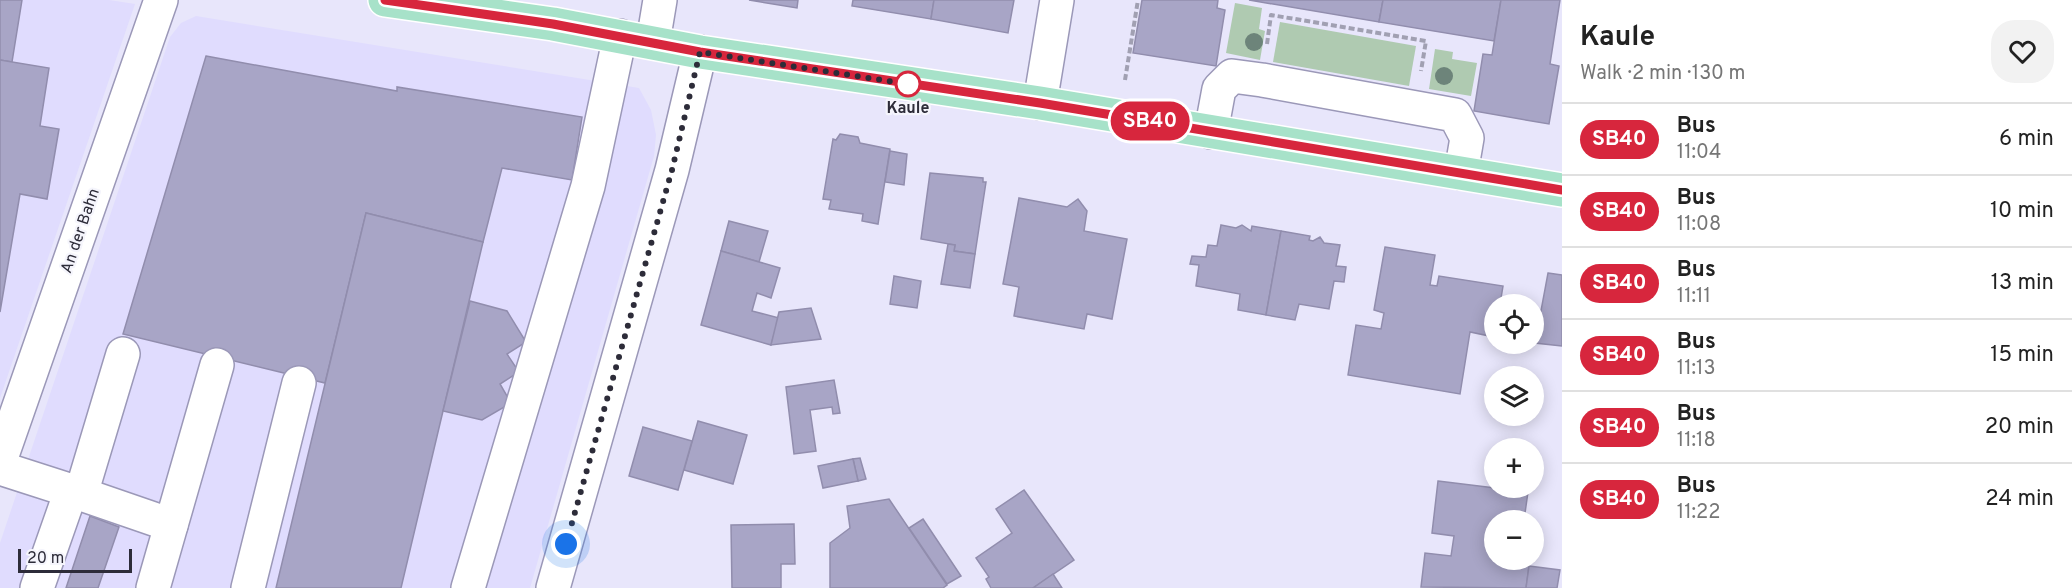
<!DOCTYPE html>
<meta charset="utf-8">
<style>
:root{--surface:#fff;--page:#f2f2f2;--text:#222;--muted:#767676;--line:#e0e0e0}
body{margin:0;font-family:Overpass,sans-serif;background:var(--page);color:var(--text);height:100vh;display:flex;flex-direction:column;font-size:22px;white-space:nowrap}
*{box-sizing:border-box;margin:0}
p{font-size:20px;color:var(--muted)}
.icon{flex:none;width:33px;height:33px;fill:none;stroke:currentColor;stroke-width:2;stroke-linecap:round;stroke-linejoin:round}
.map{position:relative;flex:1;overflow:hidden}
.side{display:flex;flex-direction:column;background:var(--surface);width:510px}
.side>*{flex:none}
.badge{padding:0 12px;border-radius:20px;font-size:21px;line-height:39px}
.controls{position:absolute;left:1484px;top:294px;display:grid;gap:12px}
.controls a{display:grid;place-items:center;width:60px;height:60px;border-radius:50%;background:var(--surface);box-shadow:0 3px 15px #0003;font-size:30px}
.scale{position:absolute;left:18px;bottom:15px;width:114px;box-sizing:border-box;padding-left:6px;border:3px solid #2d2c39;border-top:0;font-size:16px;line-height:21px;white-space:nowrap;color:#2d2c39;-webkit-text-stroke:4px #f5f5fc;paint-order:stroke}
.you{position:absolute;width:30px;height:30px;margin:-15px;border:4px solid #fff;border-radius:50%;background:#1a73e8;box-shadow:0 0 0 9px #1a73e833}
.map>.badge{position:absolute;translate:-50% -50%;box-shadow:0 0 0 3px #fff}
.round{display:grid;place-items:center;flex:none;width:63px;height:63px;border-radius:24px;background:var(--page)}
.head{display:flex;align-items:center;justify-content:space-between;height:102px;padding:0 18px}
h1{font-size:28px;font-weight:700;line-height:45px}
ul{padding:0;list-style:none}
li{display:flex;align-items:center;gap:18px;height:72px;padding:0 18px;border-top:2px solid var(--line)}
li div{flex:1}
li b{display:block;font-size:22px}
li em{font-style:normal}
li .badge{min-width:66px;font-weight:700;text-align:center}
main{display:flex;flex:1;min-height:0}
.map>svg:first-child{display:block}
</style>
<main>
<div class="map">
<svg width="1562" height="588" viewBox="0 0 1562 588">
<rect width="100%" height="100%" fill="#e8e6fb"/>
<g fill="#e0dcfe">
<polygon points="0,0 109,0 135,4 0,398"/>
<polygon points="196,16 639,88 651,110 656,135 654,156 530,588 0,588 0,543 170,37 181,23"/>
</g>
<g fill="#afcab1">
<polygon points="1235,3 1262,8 1259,29 1265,31 1260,60 1226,53"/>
<polygon points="1280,22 1416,46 1409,86 1273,62"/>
<polygon points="1435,49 1453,52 1452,59 1477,63 1471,96 1429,89"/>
</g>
<g fill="#a8a5c6" stroke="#918dad" stroke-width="1.5">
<polygon points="0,0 22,0 12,62 0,60"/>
<polygon points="749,0 798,0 797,8"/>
<polygon points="853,0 934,0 931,19 852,6"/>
<polygon points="934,0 1014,0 1008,33 931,19"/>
<polygon points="1142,0 1218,0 1217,8 1225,10 1216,66 1133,53"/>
<polygon points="1249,0 1383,0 1379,22"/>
<polygon points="1383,0 1501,0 1494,41 1379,22"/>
<polygon points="1501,0 1560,0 1550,64 1559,66 1549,124 1474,111 1483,54 1492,55"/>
<polygon points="206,56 397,91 397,87 582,117 572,180 502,168 483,242 366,213 325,383 123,334"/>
<polygon points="0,60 49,68 40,126 59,129 47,199 20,194 0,312"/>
<polygon points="840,134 858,137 860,143 890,149 878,224 862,221 863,214 829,209 831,200 823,199 833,139 836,140"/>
<polygon points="890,151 907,154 904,185 885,182"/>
<polygon points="930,173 983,178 983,182 986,182 975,254 954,251 955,245 921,239"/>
<polygon points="1019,198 1067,207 1078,199 1087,211 1084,231 1127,239 1112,319 1087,314 1084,329 1014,316 1019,287 1003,284"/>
<polygon points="366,213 483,242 443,411 401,588 276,588"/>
<polygon points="729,221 768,231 759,262 721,251"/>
<polygon points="1221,225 1236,228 1242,225 1251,231 1252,226 1281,231 1266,315 1238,310 1240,294 1196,286 1199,265 1190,264 1192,256 1206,257 1208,245 1217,246"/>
<polygon points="1281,231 1310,236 1309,240 1313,241 1320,237 1324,243 1340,245 1336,266 1346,267 1344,282 1334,281 1329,309 1299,304 1295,320 1266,315"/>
<polygon points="948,244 955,245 954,251 975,254 970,288 941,284"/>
<polygon points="1385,247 1435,255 1430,285 1437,286 1439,276 1503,286 1500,304 1494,304 1494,337 1470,332 1460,394 1348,375 1356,325 1381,329 1384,313 1374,310"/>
<polygon points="721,251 780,268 771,298 757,293 752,311 779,318 771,345 701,325"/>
<polygon points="1548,273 1562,275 1562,346 1535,343"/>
<polygon points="894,276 921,281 917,308 890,304"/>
<polygon points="470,301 507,311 526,342 507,354 519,372 500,384 511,403 482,420 443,411"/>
<polygon points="811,308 821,339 771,345 779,312"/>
<polygon points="834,380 840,413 833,414 832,407 810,410 816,451 794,454 786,387"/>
<polygon points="698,421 747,435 733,484 684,470"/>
<polygon points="643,427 692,441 678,490 629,476"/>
<polygon points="860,458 866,479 858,481 853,459"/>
<polygon points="853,459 858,481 823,488 818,466"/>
<polygon points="1438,481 1528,492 1524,520 1494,520 1494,560 1518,560 1517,565 1529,566 1526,588 1421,587 1425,553 1451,556 1454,536 1432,533"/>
<polygon points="1024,490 1074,560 1033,588 991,588 986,579 989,577 976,558 1012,533 996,509"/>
<polygon points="889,499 947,585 943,588 830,588 830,543 850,528 847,506"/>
<polygon points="90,516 119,527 98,588 66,588"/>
<polygon points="923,519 961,576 947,584 909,528"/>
<polygon points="794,524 795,564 781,564 781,588 732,588 731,525"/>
<polygon points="1529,566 1560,570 1557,588 1526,588"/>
<polygon points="1053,574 1062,588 1033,588"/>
</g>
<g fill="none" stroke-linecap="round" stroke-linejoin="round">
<defs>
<g id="minor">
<polyline points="653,42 660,0"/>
<polyline points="1040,103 1057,0"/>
<polyline points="1211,132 1219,89 1232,76 1262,80 1455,115 1467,138 1461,173"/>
<polyline points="0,461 161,0"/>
<polyline points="0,468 81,494 123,354"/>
<polyline points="81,494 171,525"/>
<polyline points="37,588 71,491"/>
<polyline points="153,588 217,365"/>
<polyline points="248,588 299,383"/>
<polyline points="468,588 588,186 620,36"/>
<polyline points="553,588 672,170 700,52"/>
</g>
<polyline id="major" points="385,0 553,24 700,52 1040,103 1562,190"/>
</defs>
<use href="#minor" stroke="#9b98b8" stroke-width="36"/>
<use href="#major" stroke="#fff" stroke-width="36"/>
<g stroke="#a1a0b2" stroke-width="4" stroke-dasharray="6 3" stroke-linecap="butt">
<polyline points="1267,44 1271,15 1426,41 1421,71"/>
<polyline points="1125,80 1138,0"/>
</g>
<use href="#minor" stroke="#fff" stroke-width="33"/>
<use href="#major" stroke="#a7e2c9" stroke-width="33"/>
</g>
<g fill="#6d847a">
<circle cx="1254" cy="42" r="9"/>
<circle cx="1444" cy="76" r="9"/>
</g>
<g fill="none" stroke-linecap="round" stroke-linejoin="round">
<defs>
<polyline id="line" points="385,0 553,24 700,52 1040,103 1562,190"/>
</defs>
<use href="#line" stroke="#fff" stroke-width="14"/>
<use href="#line" stroke="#d7263d" stroke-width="9"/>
<polyline stroke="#2d2c39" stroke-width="6" stroke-dasharray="0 10.8" points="566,544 672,170 700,52 908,84"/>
</g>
<circle fill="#fff" stroke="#d7263d" stroke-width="3" cx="908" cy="84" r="12"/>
<g text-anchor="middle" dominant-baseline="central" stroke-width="4.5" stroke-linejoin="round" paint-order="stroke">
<g font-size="16" font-weight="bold" fill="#2d2c39" stroke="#f5f5fc">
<text x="908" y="109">Kaule</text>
</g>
<g font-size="16" fill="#2d2c39" stroke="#f5f5fc">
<text transform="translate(81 231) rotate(-71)">An der Bahn</text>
</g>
</g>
</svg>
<div class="controls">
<a><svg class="icon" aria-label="locate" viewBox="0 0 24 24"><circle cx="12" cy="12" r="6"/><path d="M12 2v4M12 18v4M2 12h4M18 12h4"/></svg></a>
<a><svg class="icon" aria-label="layers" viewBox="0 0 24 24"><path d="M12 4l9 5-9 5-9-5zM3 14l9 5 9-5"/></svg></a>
<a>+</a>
<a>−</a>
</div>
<div class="scale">20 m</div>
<div class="you" style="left:566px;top:544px"></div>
<b class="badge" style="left:1150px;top:121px;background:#d7263d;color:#fff">SB40</b>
</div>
<section class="side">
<div class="head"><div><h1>Kaule</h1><p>Walk · 2 min · 130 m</p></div><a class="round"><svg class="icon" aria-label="heart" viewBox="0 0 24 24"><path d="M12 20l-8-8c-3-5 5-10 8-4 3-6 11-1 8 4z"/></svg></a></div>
<ul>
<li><span class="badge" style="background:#d7263d;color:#fff">SB40</span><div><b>Bus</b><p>11:04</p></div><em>6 min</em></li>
<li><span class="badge" style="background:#d7263d;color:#fff">SB40</span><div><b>Bus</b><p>11:08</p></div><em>10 min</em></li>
<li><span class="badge" style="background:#d7263d;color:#fff">SB40</span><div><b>Bus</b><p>11:11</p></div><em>13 min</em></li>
<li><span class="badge" style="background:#d7263d;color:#fff">SB40</span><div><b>Bus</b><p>11:13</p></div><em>15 min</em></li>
<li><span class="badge" style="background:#d7263d;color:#fff">SB40</span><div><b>Bus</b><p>11:18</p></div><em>20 min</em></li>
<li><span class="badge" style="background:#d7263d;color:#fff">SB40</span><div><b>Bus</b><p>11:22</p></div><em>24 min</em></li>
</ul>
</section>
</main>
